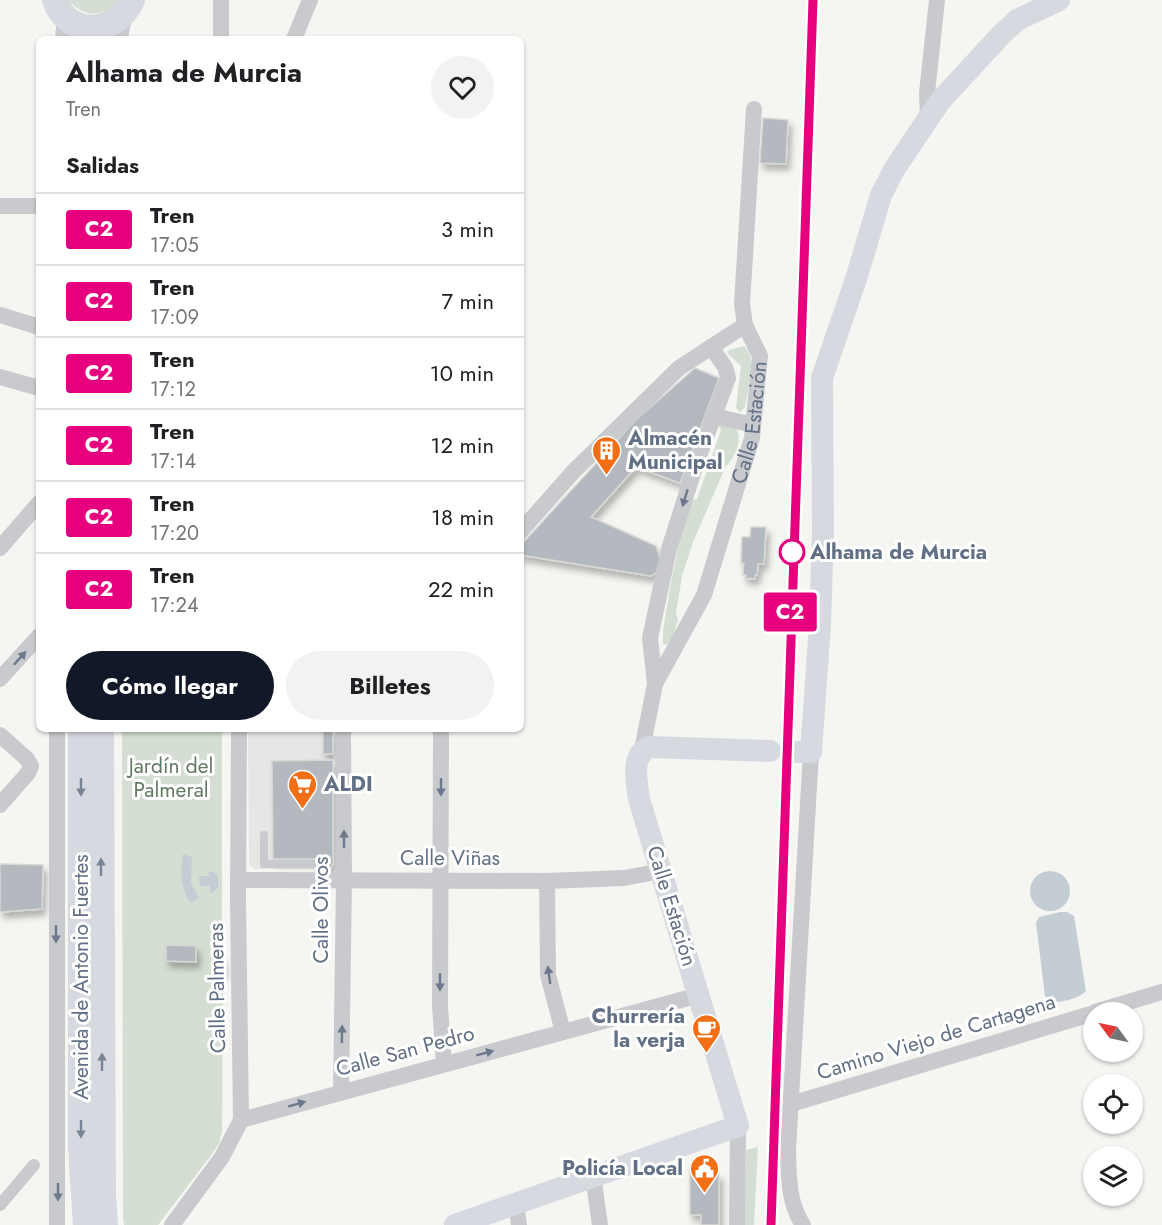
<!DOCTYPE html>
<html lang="es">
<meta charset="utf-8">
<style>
:root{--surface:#fff;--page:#f2f2f2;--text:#202124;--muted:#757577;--line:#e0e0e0;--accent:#111827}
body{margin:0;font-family:Jost,sans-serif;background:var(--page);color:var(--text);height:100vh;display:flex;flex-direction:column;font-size:22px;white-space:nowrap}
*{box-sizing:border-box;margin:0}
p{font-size:20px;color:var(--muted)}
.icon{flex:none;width:33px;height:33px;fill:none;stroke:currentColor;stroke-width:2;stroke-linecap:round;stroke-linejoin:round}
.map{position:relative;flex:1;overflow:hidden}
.panel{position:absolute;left:36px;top:36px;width:488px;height:696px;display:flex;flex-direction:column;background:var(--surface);border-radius:9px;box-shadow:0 2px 4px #0004}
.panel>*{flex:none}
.badge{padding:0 12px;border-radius:4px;font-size:21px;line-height:39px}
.needle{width:39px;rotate:303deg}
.controls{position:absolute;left:1083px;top:1002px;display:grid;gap:12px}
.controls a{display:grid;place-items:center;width:60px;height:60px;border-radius:50%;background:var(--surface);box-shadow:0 2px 4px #0004;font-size:30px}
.map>.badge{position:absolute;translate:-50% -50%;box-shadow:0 0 0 3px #fff}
h2{padding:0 30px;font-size:22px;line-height:54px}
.round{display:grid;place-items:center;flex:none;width:63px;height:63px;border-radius:32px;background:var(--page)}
.head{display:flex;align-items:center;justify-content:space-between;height:102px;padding:0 30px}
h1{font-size:28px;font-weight:700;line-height:45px}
.action{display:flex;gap:12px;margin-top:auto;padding:12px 30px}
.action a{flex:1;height:69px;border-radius:36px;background:var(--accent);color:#fff;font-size:24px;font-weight:700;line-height:69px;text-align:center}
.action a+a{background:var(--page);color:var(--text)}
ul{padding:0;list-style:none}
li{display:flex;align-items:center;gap:18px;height:72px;padding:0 30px;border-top:2px solid var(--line)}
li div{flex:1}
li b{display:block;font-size:22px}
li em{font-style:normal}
li .badge{min-width:66px;font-weight:700;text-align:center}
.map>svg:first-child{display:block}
</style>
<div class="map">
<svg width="1162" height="1225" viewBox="0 0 1162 1225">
<defs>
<filter id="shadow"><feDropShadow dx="3.5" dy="6" stdDeviation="3" flood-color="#0004"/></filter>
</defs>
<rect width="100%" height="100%" fill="#f5f6f2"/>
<polygon fill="#e6e6e5" points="248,729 333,729 333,864 330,869 255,869 249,864"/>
<g fill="#d5ded2">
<path d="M69,0h50c-13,18 -37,18 -50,0z"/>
<path d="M744,346c15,13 3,45 1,61l-5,5 -4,-4 5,-42 -14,-13 2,-3z"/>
<path d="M718,425l18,3c7,12 -1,29 -10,38l-33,76 -11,34 -6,37 2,7 -6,19 -6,6 -3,-1c-1,-12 2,-25 4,-37 5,-36 14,-71 22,-106l8,-2 24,-69z"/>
<polygon points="122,729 222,729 222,951 213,951 212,979 223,979 222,1131 219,1143 212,1154 158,1225 124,1225 123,1216"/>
<polygon points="758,1147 754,1225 744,1225 746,1150"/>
</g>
<g fill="#c5cdd4">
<path d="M183,854l9,3 -1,26 8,15 -9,5c-9,-16 -10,-32 -7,-49z"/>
<path d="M209,871c9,1 11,8 9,16l-6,6h-2v-7h-10l-1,-10h10z"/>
<circle cx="1050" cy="891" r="20"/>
<path d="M1060,912h7l7,4 12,75c-7,8 -28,13 -38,10l-3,-5 -9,-73 3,-6z"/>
</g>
<g fill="#b4b9bf" stroke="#d7d7d4" stroke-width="1.5" filter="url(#shadow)">
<polygon points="763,118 788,120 786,164 760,163"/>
<polygon points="695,368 719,378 680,483 636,467 591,517 656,546 660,559 656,573 651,576 520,555 520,546 636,420"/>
<polygon points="751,527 766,527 764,564 758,564 757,575 755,575 755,579 745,578 746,575 743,575 744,563 741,563 742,537 750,537"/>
<rect x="323" y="729" width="10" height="25"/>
<polygon points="333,760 333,864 330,869 315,869 315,859 273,859 272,761"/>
<polygon points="0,864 43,865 42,909 0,912"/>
<polygon points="166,945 196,946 196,962 166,961"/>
<polygon points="222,957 223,973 217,973 217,958"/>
<polygon points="690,1166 710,1166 710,1174 719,1174 719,1225 701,1225 701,1215 690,1215"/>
</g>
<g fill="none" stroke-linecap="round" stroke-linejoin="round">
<polyline stroke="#c8cace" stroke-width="8" points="264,835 264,864 312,864"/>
<polyline stroke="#c8cace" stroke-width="12" points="0,1205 34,1165"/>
<g stroke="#c8cace" stroke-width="16">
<polyline points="221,0 221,39"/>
<polyline points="63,39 65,17"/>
<polyline points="120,39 122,26 127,11"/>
<polyline points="294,39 310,0"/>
<polyline points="928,118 927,93 937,0"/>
<polyline points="0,206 39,206"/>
<polyline points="0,315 39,327"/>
<polyline points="0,377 39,388"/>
<polyline points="714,416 753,425"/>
<polyline points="520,532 573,472 679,368 745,325"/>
<polyline points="0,548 39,503"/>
<polyline points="0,679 39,636"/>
<polyline points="655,684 650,638 669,549 697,461 728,378 725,367 711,347"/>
<polyline points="57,729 57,1225"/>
<polyline points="441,729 440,1006 444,1064"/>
<polyline points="0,735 27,759 31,766 28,773 0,805"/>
<path id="s1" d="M642,750l13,-66 49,-89 48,-157 8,-82 -15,-31 -3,-21 12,-195"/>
<polyline points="238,880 547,881 624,878 661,871"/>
<polyline points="547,881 548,975 563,1032"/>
<polyline points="1095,1012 1162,992"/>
<polyline points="341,1092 344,880 343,729"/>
<polyline points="791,1104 1094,1013"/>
<polyline points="241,1120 699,995"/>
<polyline points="593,1176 600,1225"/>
<polyline points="516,1204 519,1225"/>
<polyline points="172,1225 222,1157 241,1120 238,900 239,729"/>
<polyline points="737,1225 738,1126"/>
<path d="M803,1225c-15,-23 -14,-48 -15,-75l23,-398"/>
</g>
<g stroke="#d6d9df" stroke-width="22">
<polyline points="797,752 811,752 820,624 823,532 822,378 857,276 881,195 895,168 940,101 1000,36 1017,20 1059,0"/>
<path d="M455,1225l283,-99 -99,-327c-2,-17 -9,-43 10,-52l121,4"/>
</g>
<g stroke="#d6d9df" stroke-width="26">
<path d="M55,0c13,39 62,35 77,0"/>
<polyline points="81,729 81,1148 86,1225"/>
<polyline points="101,729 103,1196 105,1225"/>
</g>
</g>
<defs><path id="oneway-solid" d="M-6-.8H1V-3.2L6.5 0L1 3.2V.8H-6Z" transform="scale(1.5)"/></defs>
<g fill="#6c798c">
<use href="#oneway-solid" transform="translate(685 498) rotate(107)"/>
<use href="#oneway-solid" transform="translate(20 658) rotate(-48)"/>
<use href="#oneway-solid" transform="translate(441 787) rotate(90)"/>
<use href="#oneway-solid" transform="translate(344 839) rotate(-90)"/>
<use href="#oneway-solid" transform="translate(56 934) rotate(90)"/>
<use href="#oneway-solid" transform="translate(549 975) rotate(-98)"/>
<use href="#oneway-solid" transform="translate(440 982) rotate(90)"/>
<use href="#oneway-solid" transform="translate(342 1034) rotate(-89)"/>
<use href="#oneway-solid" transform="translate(485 1053) rotate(-15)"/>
<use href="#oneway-solid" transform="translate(297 1104) rotate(-16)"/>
<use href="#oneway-solid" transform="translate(58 1192) rotate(90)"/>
</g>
<g fill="#798597">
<use href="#oneway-solid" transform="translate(81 787) rotate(90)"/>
<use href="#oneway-solid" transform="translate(101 867) rotate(-90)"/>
<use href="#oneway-solid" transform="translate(102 1062) rotate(-90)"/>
<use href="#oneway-solid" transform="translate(81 1129) rotate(90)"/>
</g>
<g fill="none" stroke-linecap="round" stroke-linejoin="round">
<defs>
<polyline id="line" points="771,1225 813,0"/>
</defs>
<use href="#line" stroke="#fff" stroke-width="14"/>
<use href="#line" stroke="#e6007e" stroke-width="9"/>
</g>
<defs>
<symbol id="building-pin" viewBox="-11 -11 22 30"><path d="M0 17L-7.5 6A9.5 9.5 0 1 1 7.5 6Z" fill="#f26f15" stroke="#fff"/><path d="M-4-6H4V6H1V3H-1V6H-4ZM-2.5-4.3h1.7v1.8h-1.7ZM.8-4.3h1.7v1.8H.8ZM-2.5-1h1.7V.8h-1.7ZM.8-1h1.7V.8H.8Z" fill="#fff"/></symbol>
<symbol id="supermarket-pin" viewBox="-11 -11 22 30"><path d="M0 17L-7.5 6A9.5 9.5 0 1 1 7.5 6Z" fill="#f26f15" stroke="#fff"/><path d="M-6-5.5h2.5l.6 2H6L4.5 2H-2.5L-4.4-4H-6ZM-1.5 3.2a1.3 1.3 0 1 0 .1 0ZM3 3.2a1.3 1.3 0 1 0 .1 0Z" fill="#fff"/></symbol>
<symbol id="cafe-pin" viewBox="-11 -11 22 30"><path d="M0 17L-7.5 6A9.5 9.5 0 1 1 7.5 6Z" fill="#f26f15" stroke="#fff"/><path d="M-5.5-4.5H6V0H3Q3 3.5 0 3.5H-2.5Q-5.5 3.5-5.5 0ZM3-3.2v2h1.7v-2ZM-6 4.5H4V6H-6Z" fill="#fff"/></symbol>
<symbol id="civic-pin" viewBox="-11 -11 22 30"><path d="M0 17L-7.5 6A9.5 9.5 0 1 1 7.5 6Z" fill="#f26f15" stroke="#fff"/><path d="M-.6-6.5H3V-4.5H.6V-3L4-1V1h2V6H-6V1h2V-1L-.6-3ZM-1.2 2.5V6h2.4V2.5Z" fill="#fff"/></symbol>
</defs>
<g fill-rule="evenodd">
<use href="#building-pin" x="590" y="434" width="33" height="45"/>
<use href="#supermarket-pin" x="286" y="768" width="33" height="45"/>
<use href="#cafe-pin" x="690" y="1012" width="33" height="45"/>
<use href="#civic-pin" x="688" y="1152" width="33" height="45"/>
</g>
<circle fill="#fff" stroke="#e6007e" stroke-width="3" cx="792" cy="552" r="12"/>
<g text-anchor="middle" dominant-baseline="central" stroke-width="6" stroke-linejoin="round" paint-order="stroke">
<g font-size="21" fill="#627085" stroke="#fff">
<text stroke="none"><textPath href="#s1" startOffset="348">Calle Estación</textPath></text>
<text x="450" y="858">Calle Viñas</text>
<text transform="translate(672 906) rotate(73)">Calle Estación</text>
<text transform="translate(321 910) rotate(-90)">Calle Olivos</text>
<text transform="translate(81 977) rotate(-90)">Avenida de Antonio Fuertes</text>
<text transform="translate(217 988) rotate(-91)">Calle Palmeras</text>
<text transform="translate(936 1037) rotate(-17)">Camino Viejo de Cartagena</text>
<text transform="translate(405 1051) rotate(-15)">Calle San Pedro</text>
</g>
<g font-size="21" font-weight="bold" fill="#627085" stroke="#fff" text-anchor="start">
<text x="628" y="438">Almacén<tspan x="628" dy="24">Municipal</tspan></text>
<text x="324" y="784">ALDI</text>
<text x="685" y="1016" text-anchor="end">Churrería<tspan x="685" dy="24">la verja</tspan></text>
<text x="683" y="1168" text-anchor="end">Policía Local</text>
</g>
<g font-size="21" font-weight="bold" fill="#627085" stroke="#fff" text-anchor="start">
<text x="810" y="552">Alhama de Murcia</text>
</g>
<g font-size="21" fill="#627c61" stroke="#fff">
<text x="171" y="766">Jardín del<tspan x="171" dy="24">Palmeral</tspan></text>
</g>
</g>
</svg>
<div class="controls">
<a><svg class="needle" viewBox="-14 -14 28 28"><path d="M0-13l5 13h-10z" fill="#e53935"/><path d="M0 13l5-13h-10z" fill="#757577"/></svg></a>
<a><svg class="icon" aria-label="locate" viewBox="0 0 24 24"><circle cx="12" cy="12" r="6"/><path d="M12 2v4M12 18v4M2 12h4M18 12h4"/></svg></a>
<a><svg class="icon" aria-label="layers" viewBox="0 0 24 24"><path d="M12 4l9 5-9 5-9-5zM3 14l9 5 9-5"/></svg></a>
</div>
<b class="badge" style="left:790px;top:612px;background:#e6007e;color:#fff">C2</b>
<section class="panel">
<div class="head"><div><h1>Alhama de Murcia</h1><p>Tren</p></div><a class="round"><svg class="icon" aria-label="heart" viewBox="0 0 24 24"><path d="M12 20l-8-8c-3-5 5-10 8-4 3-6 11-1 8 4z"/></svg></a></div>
<h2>Salidas</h2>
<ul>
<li><span class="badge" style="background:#e6007e;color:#fff">C2</span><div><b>Tren</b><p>17:05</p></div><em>3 min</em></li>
<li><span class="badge" style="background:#e6007e;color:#fff">C2</span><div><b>Tren</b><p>17:09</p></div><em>7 min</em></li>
<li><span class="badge" style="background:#e6007e;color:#fff">C2</span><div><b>Tren</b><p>17:12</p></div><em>10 min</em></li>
<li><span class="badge" style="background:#e6007e;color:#fff">C2</span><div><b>Tren</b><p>17:14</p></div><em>12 min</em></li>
<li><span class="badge" style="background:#e6007e;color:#fff">C2</span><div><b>Tren</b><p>17:20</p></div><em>18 min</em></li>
<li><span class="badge" style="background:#e6007e;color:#fff">C2</span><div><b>Tren</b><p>17:24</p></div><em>22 min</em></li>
</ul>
<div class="action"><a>Cómo llegar</a><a>Billetes</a></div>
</section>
</div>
